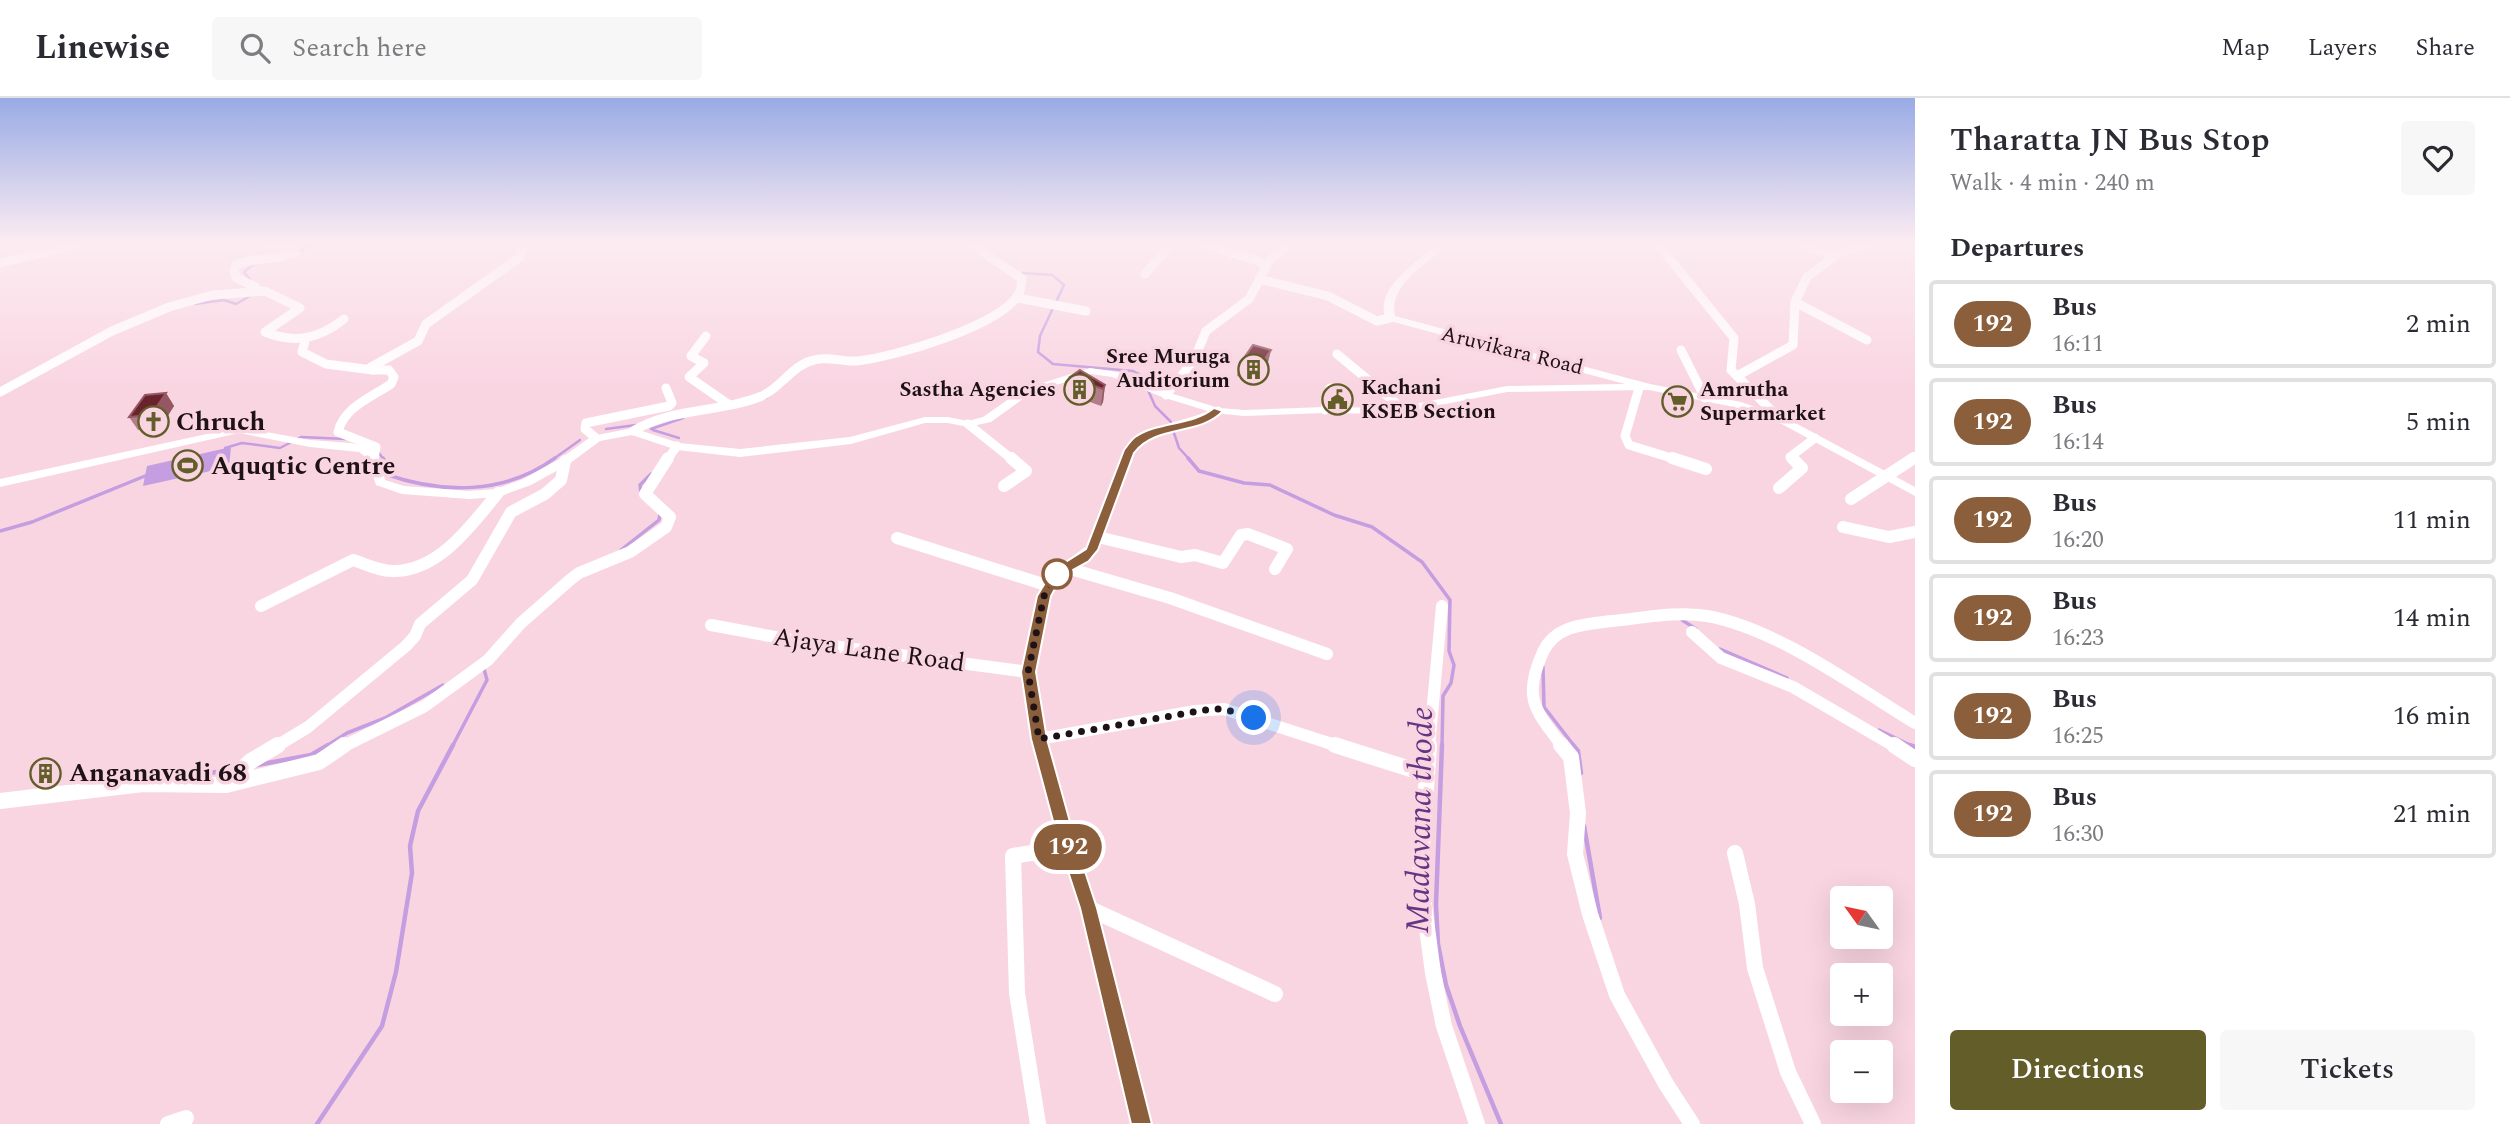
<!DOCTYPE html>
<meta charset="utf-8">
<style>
:root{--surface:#fff;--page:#f7f7f7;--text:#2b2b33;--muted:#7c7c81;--line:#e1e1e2;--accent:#635d2a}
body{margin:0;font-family:Spectral,serif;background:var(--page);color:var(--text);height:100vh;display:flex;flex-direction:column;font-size:26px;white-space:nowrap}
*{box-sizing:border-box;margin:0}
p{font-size:23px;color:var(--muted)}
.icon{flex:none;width:38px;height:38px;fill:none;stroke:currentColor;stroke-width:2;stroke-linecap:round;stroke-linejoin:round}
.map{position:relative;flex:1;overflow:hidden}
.sheet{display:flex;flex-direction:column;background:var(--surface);width:595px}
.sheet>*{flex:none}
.badge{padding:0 14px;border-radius:23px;font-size:24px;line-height:46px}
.needle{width:46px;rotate:303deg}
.controls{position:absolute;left:1830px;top:788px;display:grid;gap:14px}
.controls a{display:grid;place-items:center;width:63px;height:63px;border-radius:7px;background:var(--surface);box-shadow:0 7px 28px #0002;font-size:35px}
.you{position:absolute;width:35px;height:35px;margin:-18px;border:5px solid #fff;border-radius:50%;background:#1a73e8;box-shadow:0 0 0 10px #1a73e833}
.map>.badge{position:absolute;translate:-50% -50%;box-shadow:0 0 0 4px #fff}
h2{padding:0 35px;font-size:26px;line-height:63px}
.round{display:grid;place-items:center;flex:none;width:74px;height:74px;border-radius:7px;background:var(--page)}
.overview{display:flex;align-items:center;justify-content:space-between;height:119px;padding:0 35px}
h1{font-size:33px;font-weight:600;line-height:52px}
.action{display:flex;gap:14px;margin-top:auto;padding:14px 35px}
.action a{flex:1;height:80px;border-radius:7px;background:var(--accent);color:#fff;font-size:28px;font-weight:600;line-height:80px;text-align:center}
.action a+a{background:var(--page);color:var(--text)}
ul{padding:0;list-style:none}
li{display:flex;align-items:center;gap:21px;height:88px;margin:0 14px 10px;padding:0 21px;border:4px solid var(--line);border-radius:7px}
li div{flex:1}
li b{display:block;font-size:26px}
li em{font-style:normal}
li .badge{min-width:77px;font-weight:700;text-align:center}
header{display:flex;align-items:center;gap:42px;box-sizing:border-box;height:98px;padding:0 35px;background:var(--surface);border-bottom:2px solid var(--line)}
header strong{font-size:33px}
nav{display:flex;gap:38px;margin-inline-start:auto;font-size:24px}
.search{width:490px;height:63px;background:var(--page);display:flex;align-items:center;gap:18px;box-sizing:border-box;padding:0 24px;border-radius:7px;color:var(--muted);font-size:26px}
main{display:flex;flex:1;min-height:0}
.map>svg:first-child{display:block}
</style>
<header>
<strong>Linewise</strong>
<div class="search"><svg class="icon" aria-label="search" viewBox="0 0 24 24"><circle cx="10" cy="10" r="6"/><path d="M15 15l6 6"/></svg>Search here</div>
<nav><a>Map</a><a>Layers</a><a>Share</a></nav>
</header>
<main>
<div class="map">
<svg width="1915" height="1026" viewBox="0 0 1915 1026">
<rect width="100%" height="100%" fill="#f9d5e2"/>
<polygon fill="#c49ee0" points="231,349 229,369 143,388 147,368"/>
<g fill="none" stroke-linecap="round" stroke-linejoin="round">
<g stroke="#c49ee0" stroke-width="2.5">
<polyline points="289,161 313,145"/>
<polyline points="1023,175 1052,177 1064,187 1056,204"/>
<polyline points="251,183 244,174 254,166"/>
<polyline points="195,206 224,202 236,206 250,198"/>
<polyline points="1053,210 1040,238 1038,254 1053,266 1133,273 1141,277 1144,284"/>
<polyline points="1148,292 1155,308 1171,324"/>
<polyline points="766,300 784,286"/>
<polyline points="606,331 636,327"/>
<polyline points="651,331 683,320"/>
<polyline points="653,332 679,340"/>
<polyline points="1174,335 1179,350 1190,362"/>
<polyline points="225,350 242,345 280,350 301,339 346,341"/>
<polyline points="379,355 384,362"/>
<polyline points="552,362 580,342"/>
</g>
<g stroke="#c49ee0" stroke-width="3.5">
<path d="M383,360l3,5 -1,11c57,20 119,21 170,-16"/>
<polyline points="1188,360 1199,373 1244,385 1270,387 1334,417 1372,429 1422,464 1450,502 1449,553 1454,567 1451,585 1443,598 1442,649"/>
<polyline points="641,395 640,387 651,376"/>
<polyline points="0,433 32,424 145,378"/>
<polyline points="621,452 659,422 660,415"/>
<polyline points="1682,522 1696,531"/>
<polyline points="1720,551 1787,580"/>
<polyline points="1543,569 1544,609 1575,649"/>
<polyline points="1879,632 1914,649"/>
<polyline points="325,649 347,635 385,620 443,587"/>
<polyline points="452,649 487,582 484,571"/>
</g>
<g stroke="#c49ee0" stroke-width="4.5">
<polyline points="1442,647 1436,806 1438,846 1446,887 1460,928 1501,1026"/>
<polyline points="1573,647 1578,653 1581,675"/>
<polyline points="1910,647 1915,649"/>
<polyline points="257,667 311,657 328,647"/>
<polyline points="181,679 231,672"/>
<polyline points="1584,728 1600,820"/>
<polyline points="317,1026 382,928 396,874 412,775 410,748 418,713 453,647"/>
</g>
<g stroke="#fff" stroke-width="9">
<polyline points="1657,145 1734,240 1731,272 1780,321"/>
<polyline points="1794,145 1836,157"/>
<polyline points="0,165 84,145"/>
<polyline points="1265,166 1290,145"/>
<polyline points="1145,176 1172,145"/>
<polyline points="1259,181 1328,198 1377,223 1390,220"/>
<path d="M256,189l-20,-9 -2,-7 2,-6c19,-9 41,-3 60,-13l-4,-4 -29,-5"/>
<polyline points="1018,200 1086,213"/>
<polyline points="1795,204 1867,242"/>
<polyline points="706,238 691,258 704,265 689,279 728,306"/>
<polyline points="305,243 302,254 326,266 373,272"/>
<polyline points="1681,252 1705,300"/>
<polyline points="1337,256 1403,311"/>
<polyline points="1737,278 1793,247 1795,204 1807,179 1842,153 1875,145"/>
<polyline points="1639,290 1625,338 1629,347 1678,362"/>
<path d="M0,294l112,-61 57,-24 43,-12 53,-4 35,17 -35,24c30,12 54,7 79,-13"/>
<polyline points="1166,297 1194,262 1206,233 1249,201 1266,169 1261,164 1200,145"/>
<polyline points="1325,312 1330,290"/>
<polyline points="968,326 1013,362"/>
<path d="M633,333c40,-24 87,-18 129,-35 20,-9 30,-31 52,-36 14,-4 29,2 43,1 37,-4 141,-34 161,-66 3,-4 3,-11 4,-16l-52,-36"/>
<polyline points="596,340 585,331 586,325 669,308 672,305 666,290"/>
<path d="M374,361l2,-12 -38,-15c6,-25 34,-35 53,-48l3,-7 -5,-7h-16l-2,-3 47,-26 8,-17 94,-67 2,-9 -6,-5"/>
<polyline points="667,362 677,348"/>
<path d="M1126,362c14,-36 63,-31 92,-49"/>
<polyline points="1794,362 1790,359 1815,340"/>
<polyline points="1912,362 1915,360"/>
</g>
<g stroke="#fff" stroke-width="12">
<polyline points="1672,360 1706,371"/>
<polyline points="1004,388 1026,373 1011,360"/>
<polyline points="1779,390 1802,370 1792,360"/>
<polyline points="1851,401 1914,360"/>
<polyline points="1843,429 1889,439 1915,434"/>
<polyline points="1098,439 1181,459 1195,457 1223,465 1241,437 1248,436 1287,451 1275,471"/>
<polyline points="897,440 1049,488"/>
<polyline points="1067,470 1170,500 1327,556"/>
<path d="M261,508l92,-46c13,4 28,12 43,11 45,-2 76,-47 102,-78"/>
<polyline points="711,527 802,544 1028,574"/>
<polyline points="1692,534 1721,560 1793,589 1896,649"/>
<polyline points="1039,641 1195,613 1224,611 1341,649"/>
<polyline points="275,649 308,629 406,548 415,538 420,526 472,482 511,414 545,396 561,382 565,363"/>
<polyline points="342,649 425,608 488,562 521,525 571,481 579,475 630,454 666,429 670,419 645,396 668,360"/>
<polyline points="1041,649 1028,574 1044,498 1051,482 1091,452 1127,360"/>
<polyline points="1429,649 1442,508"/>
<path d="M1563,649c-28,-37 -41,-49 -20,-95 12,-27 43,-28 69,-31 31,-3 64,-10 95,-5 69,12 149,71 208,107"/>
</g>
<g stroke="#fff" stroke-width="16">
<polyline points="1041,647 1068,749 1088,810 1141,1026"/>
<polyline points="1335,647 1426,676"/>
<polyline points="1429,647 1420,777 1433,875 1444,928 1477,1026"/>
<polyline points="1561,647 1571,659 1578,715 1575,756 1590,816 1617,897 1666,986 1692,1026"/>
<polyline points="1894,647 1915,661"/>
<polyline points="226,686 251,663 278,647"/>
<polyline points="0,703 143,686 226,687 319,664 344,647"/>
<polyline points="1735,755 1747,806 1755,870 1788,974 1813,1026"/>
<polyline points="1088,810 1275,896"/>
<polyline points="168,1026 186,1020"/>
<polyline points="1038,1026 1017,895 1013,758 1068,749"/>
</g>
<path fill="#fff" fill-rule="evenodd" d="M1439,145h10c-19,20 -61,40 -54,73l255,68 91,18 43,15 131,70v9l-139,-75 -42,-14 -85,-17 -142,2 -113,22 -69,-1 -81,3 -30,-3 -52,-16 -50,-20 -21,-3 -60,19 -40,29 -23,5 -20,-4h-23l-74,21 -111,13 -63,-7 -45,-15 -32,6 -31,23 -38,21 -33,12 -29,2 -67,-5 -26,-9 -9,-27 -8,-6 -49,-5 -71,-14 -239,54v-8l239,-52 71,13 41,3 16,4 12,11 6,22 19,6 65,5 27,-2 27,-10 38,-21 31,-22 41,-8 46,15 61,6 110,-12 75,-20h23l20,4 15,-4 40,-28 67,-21 28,4 52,21 49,15 25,2 81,-3 69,1 113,-22 118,-2 -239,-64c-13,-32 32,-59 53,-77z"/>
</g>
<g fill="#b27c88">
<polygon points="1271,252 1268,264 1255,283 1237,278 1240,266"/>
<polygon points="1070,279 1105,287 1103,304 1101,308 1068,296"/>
<polygon points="1675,291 1687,302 1682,311 1670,307 1671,299"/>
<polygon points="166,295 174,308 160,330 138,332 129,319"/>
</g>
<g fill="#955863">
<polygon points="1271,252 1268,264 1255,283 1258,271"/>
<polygon points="1105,287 1103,304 1101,308 1103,291"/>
<polygon points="166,295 174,308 160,330 151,317"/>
</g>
<g fill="#6a232d" stroke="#955863" stroke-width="2">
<polygon points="1253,247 1271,252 1258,271 1240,266"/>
<polygon points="1080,272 1105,287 1103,291 1070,279"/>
<polygon points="1675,291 1688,293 1687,302 1675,299"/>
<polygon points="166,295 151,317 129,319 145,297"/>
</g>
<linearGradient id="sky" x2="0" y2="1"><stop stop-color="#99abe5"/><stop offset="0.5" stop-color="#fcecf2"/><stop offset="1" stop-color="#fcecf2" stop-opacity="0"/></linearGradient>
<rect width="1915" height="288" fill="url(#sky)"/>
<path fill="#8b5e3c" stroke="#fff" stroke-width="2" d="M1214,310l9,3c-23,25 -67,13 -89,42l-36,97 -9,11 -27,15 -11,20 -15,76 11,67 30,108 20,61 55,216h-21l-51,-216 -20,-61 -29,-108 -10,-67 16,-76 16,-26 33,-21 38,-99c3,-4 7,-10 11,-13 23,-16 57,-11 79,-29z"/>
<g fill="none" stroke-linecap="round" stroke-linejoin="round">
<polyline stroke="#1e1217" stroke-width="7" stroke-dasharray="0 12.6" points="1057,476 1044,498 1028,574 1039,641 1211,611 1224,611 1254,620"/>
</g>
<defs>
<symbol id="building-ring" viewBox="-11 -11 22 22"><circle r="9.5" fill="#f9d5e2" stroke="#635d2a" stroke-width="1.5"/><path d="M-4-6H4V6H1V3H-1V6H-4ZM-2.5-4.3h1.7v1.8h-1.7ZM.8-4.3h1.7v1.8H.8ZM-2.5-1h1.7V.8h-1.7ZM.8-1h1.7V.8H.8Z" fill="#635d2a"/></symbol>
<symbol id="civic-ring" viewBox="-11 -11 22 22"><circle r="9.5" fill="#f9d5e2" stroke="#635d2a" stroke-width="1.5"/><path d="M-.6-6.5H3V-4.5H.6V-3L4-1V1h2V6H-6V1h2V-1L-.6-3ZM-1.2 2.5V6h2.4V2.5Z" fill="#635d2a"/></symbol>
<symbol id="supermarket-ring" viewBox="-11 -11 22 22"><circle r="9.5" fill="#f9d5e2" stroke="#635d2a" stroke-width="1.5"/><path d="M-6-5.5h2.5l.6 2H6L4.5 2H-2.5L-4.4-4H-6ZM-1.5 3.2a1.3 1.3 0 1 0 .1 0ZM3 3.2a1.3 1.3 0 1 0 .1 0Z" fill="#635d2a"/></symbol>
<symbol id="church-ring" viewBox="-11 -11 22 22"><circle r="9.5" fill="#f9d5e2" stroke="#635d2a" stroke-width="1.5"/><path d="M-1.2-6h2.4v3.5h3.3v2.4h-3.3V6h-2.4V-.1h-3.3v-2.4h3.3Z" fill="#635d2a"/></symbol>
<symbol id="stadium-ring" viewBox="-11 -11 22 22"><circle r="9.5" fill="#f9d5e2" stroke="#635d2a" stroke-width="1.5"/><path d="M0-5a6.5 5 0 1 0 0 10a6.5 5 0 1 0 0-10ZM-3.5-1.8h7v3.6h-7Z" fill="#635d2a"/></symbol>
</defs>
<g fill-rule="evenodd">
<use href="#building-ring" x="1236" y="254" width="35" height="35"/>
<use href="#building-ring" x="1062" y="274" width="35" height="35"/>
<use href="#civic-ring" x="1320" y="284" width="35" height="35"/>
<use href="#supermarket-ring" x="1660" y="286" width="35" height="35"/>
<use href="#church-ring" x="136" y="306" width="35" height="35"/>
<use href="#stadium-ring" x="170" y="350" width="35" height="35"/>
<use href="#building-ring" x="28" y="658" width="35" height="35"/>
</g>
<circle fill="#fff" stroke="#8b5e3c" stroke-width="3.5" cx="1057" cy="476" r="14"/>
<g text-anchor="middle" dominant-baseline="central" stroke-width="7" stroke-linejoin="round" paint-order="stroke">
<g font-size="21" fill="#1e1217" stroke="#f9d5e2">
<text transform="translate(1512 253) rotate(14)">Aruvikara Road</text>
</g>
<g font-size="21" font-weight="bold" fill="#1e1217" stroke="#f9d5e2" text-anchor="end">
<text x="1230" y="259">Sree Muruga<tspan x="1230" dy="24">Auditorium</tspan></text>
<text x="1361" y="290" text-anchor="start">Kachani<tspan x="1361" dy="24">KSEB Section</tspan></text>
<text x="1056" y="292">Sastha Agencies</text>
<text x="1700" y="292" text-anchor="start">Amrutha<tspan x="1700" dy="24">Supermarket</tspan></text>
</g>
<g font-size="26" font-weight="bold" fill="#1e1217" stroke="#f9d5e2" text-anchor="start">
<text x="176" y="324">Chruch</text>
<text x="211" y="368">Aquqtic Centre</text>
<text x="69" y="675">Anganavadi 68</text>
</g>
<g font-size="26" fill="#1e1217" stroke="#f9d5e2">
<text transform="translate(869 552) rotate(8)">Ajaya Lane Road</text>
</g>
<g font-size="33" font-style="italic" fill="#653583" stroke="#f9d5e2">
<text transform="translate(1420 722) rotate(-89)">Madavana thode</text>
</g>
</g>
</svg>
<div class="controls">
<a><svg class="needle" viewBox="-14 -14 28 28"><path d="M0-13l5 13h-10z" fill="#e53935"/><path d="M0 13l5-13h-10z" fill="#7c7c81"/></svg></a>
<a>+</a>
<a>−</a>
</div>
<div class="you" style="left:1254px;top:620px"></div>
<b class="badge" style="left:1068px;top:749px;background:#8b5e3c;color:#fff">192</b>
</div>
<section class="sheet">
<div class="overview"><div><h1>Tharatta JN Bus Stop</h1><p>Walk · 4 min · 240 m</p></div><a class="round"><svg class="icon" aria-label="heart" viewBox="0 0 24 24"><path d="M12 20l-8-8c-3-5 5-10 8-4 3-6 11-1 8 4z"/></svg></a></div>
<h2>Departures</h2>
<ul>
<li><span class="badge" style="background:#8b5e3c;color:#fff">192</span><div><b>Bus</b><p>16:11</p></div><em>2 min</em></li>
<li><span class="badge" style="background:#8b5e3c;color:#fff">192</span><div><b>Bus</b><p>16:14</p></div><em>5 min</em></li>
<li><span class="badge" style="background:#8b5e3c;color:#fff">192</span><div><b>Bus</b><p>16:20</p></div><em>11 min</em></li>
<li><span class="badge" style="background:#8b5e3c;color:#fff">192</span><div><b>Bus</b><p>16:23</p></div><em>14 min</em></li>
<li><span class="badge" style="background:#8b5e3c;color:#fff">192</span><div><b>Bus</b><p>16:25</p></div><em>16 min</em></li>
<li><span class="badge" style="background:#8b5e3c;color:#fff">192</span><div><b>Bus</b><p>16:30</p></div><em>21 min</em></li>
</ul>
<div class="action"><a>Directions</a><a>Tickets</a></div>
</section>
</main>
